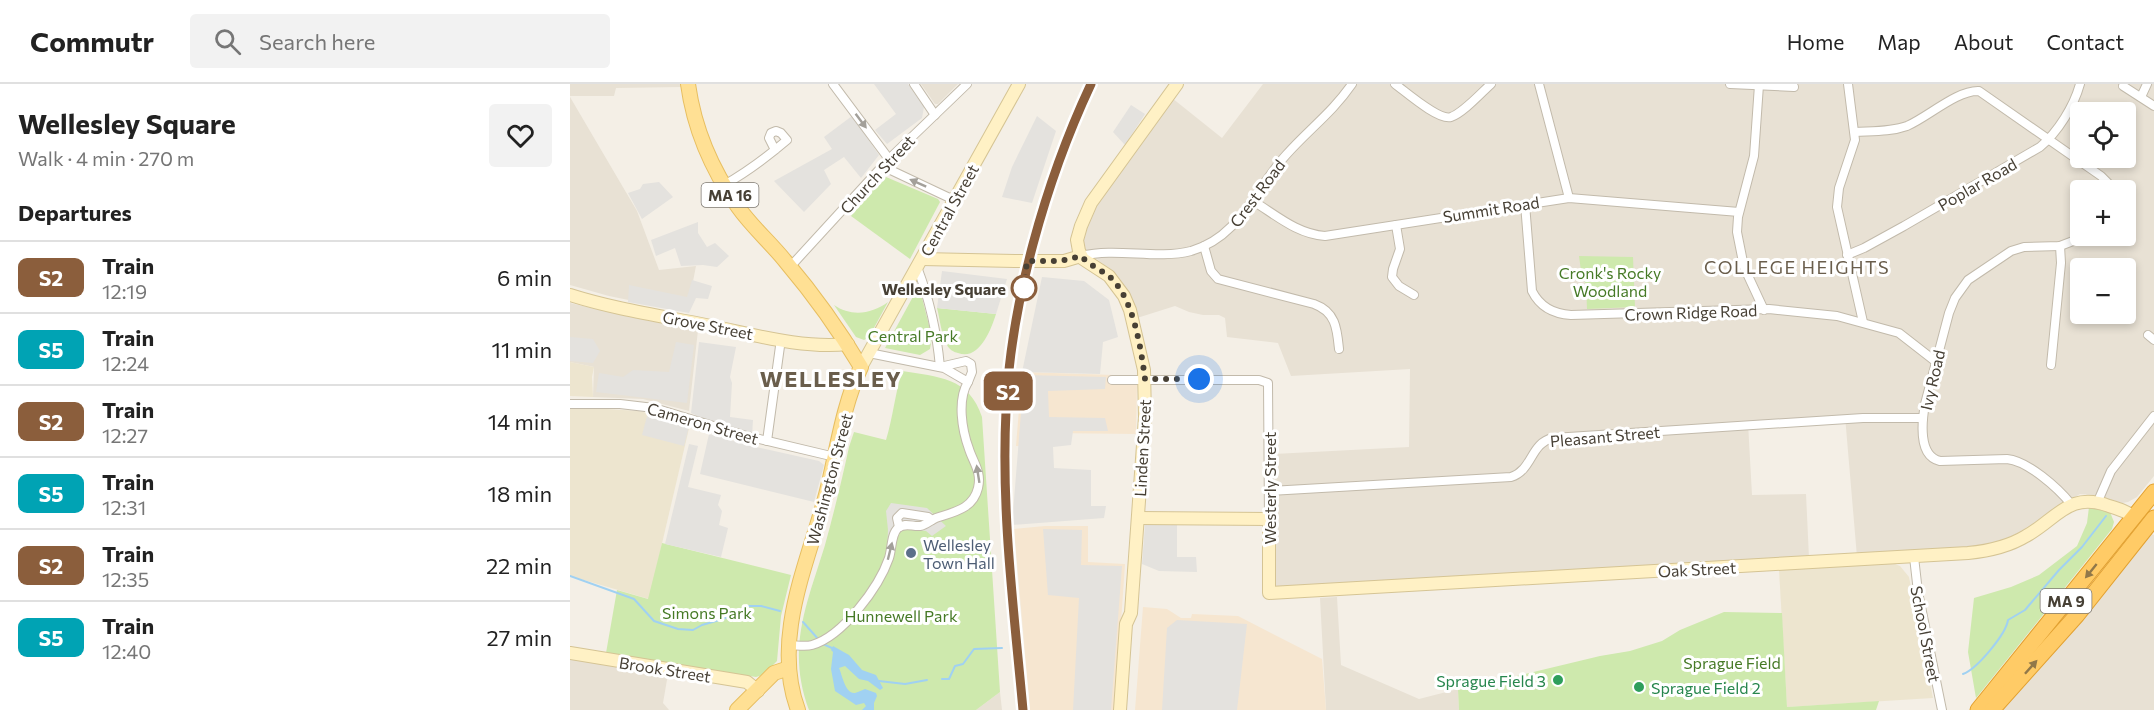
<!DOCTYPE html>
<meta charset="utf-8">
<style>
:root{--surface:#fff;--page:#f2f2f2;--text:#222;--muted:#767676;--line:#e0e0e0}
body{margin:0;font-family:Commissioner,sans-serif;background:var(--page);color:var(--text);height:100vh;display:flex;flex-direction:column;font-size:22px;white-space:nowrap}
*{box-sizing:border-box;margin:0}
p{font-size:20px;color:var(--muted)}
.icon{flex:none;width:33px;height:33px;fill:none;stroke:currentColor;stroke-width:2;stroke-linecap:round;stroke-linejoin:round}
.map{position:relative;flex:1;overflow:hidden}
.details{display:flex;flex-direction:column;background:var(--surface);width:570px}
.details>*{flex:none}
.badge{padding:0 12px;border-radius:9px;font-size:21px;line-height:39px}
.fabs{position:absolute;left:1500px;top:18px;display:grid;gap:12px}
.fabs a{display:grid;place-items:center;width:66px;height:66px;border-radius:6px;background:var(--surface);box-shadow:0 3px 9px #0003;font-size:30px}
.you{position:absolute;width:30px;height:30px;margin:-15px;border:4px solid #fff;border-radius:50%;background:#1a73e8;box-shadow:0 0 0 9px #1a73e833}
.map>.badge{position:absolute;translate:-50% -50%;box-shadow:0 0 0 3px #fff}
h2{padding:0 18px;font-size:22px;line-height:54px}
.round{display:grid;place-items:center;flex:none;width:63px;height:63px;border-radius:6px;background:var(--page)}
.overview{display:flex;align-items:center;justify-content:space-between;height:102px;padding:0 18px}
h1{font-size:28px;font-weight:700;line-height:45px}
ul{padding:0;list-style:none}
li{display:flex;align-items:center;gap:18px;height:72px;padding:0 18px;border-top:2px solid var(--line)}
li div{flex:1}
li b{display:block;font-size:22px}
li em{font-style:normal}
li .badge{min-width:66px;font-weight:700;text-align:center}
header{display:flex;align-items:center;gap:36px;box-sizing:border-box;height:84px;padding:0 30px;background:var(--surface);border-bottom:2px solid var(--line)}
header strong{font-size:28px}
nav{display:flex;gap:33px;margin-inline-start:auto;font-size:21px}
.search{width:420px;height:54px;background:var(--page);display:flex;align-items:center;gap:15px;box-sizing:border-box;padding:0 21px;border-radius:6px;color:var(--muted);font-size:22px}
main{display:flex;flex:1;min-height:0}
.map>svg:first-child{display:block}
</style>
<header>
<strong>Commutr</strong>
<div class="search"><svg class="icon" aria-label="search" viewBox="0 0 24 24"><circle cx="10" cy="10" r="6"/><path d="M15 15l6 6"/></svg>Search here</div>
<nav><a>Home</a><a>Map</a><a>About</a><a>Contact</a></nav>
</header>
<main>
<section class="details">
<div class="overview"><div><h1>Wellesley Square</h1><p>Walk · 4 min · 270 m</p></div><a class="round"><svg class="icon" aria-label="heart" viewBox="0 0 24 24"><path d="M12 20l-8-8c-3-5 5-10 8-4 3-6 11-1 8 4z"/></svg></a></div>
<h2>Departures</h2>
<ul>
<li><span class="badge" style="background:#8b5e3c;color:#fff">S2</span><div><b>Train</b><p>12:19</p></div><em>6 min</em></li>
<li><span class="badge" style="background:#00a3b4;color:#fff">S5</span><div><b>Train</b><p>12:24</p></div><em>11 min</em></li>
<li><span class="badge" style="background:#8b5e3c;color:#fff">S2</span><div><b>Train</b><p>12:27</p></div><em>14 min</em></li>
<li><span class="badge" style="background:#00a3b4;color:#fff">S5</span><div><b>Train</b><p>12:31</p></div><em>18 min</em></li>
<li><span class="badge" style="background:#8b5e3c;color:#fff">S2</span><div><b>Train</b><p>12:35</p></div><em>22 min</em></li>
<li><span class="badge" style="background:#00a3b4;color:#fff">S5</span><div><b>Train</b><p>12:40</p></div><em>27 min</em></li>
</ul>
</section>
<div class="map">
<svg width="1584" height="626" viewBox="0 0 1584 626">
<rect width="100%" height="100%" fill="#f4efe6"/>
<g fill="#e8e1d4" fill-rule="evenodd">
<polygon points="0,0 111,0 112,3 46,4 44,12 0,12"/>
<polygon points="351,0 388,0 368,20 365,20"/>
<path d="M693,0h891v392l-17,21 -9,5 -6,1 -29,-8 -13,-1 -80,50 -143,13 -12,-141 -97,7 4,72 54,-1 3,64 -535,30v-134l135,-7 1,-78 -119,7 -13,-33 -51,-6 -2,-19 -6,-3h-16l-14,-3 -14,-6 -38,12 -10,-28 -10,-15 -33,-26 -2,-12 11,-27 79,-112 50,40zM1510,28h46v46h-46zM1510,106h46v46h-46zM1510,184h46v46h-46z"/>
<polygon points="0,13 67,127 89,186 126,182 117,228 39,212 0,201"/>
<polygon points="0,219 61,233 128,246 119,327 73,315 23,313 24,283 0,278"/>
<polygon points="1580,449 1584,451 1584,626 1430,626"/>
<polygon points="767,513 771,581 849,615 888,605 889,626 756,626 750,514"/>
<polygon points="0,572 98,590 93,619 99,626 0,626"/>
<polygon points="430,608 432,626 406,626"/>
</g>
<g fill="#f6e6d0">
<polygon points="452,288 544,291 544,298 567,299 566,350 477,349 477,363 446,362"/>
<polygon points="475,442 518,442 518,478 555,480 545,626 460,626 444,445"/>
<polygon points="573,523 597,525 611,534 621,534 622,530 668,532 752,575 756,626 565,626"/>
</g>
<g fill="#ede5cf">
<polygon points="0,278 24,283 22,293 23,313 0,312"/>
<polygon points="0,325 37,325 69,327 120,340 79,515 0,492"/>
<polygon points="1315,479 1325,480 1330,482 1339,493 1363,614 1217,623 1209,486"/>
</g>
<g fill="#cee9ad">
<polygon points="316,93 368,115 370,118 340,175 281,132 305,102"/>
<polygon points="1009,172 1063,173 1065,223 1017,225 1016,200 1012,194"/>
<polygon points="350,206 362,253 360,265 350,271 315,264 345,209"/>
<path d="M318,218l-19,35 -5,3 -8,-3 -22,-32c17,12 38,9 54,-3z"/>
<path d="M367,224l59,6c-5,16 -17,47 -38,39 -5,-1 -9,-4 -11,-8 -6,-11 -7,-26 -10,-37z"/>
<path d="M332,287c36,6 67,6 80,46l18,275 -24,18h-167c-23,-62 -2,-106 16,-165 9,-33 17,-65 24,-98l5,-15 32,8c7,-23 9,-46 16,-69z"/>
<polygon points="1519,423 1540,428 1544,438 1542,445 1406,614 1398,568 1404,514 1441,503 1469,491 1507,462 1517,439"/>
<polygon points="92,459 221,491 211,532 207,577 193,591 186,593 36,569 47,506 78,515"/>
<polygon points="1154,528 1212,529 1217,623 1309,617 1306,626 889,626 888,606 1030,572 1060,567 1092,557 1110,546"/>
</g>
<g fill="#e4e2de">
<polygon points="304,0 338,0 354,23 352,34 317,60 305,46 326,30"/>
<polygon points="561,21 575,30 555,61 543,48"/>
<polygon points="282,32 309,71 291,94 274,73 254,86 261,100 234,128 204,97 262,65 254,53"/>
<polygon points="467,32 486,47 462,119 432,113 442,83"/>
<polygon points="89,98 103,113 72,135 58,109 70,105 73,100"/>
<polygon points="128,138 128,149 137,163 145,159 159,172 147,183 133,181 111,182 105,164 86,172 81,156"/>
<polygon points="372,187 437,195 426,230 367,224"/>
<polygon points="472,193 514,197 539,216 548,253 533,258 530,290 452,288"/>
<polygon points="122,196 142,202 138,215 126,214 119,229 58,218 59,201 117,213"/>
<polygon points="0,253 23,255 30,267 23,279 0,277"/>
<polygon points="106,258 124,261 117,319 26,308 29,289 53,293 63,286 99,288"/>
<polygon points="129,258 166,263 160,293 162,299 160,333 183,336 182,352 147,341 121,329"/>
<polygon points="454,291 536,293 535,305 478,307 479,333 535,334 538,347 503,347 501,361 483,363 484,384 521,386 521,422 536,422 534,434 442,441"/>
<polygon points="77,332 119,343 114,362 72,351"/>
<polygon points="139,350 186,363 249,377 254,381 244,418 130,390"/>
<polygon points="119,360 128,362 118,403 151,411 148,421 152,427 149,441 158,444 151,473 95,460"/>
<polygon points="321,419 357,424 376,442 362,452 356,447 336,444 330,446 326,454 325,467 317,465 318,446 316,427"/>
<polygon points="575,441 607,441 607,473 626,473 627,488 589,487 572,480"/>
<polygon points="473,445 512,446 511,481 552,482 541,626 503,626 509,514 478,511"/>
<polygon points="607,536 677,540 667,626 592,626 597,544"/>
</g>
<path fill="#a0d1f2" d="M263,562l16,9 13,15 14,5 7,13 -3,2 -12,-9 -9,-2 -14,-13 -6,2c3,6 6,26 16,25 4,-1 7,-3 10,-4l11,4 1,3 -3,7v7h-12l4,-4 -2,-3 -8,2 -21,-14 -4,-22 2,-17 -2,-2z"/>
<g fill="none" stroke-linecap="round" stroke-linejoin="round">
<g stroke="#a0d1f2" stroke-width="2">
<polyline points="0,492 64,515 84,537 108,545 123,546 132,541 153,535 179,522 191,522 210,527"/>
<polyline points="233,538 249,556"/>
<polyline points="253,560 264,565"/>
<path d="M1393,590c14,-5 43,-40 45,-54l17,-10 34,-40 23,-23 24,-31"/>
<polyline points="372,595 379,595 385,582 393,580 404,565 432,564"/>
<polyline points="309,597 335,600 357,596"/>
</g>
<defs>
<g id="street">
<polyline points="263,0 319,75"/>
<polyline points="344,0 365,31"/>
<path d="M825,0c11,8 44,37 56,33 12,-4 30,-24 40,-33"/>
<polyline points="969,0 999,114"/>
<polyline points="1160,0 1224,3"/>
<polyline points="1278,0 1285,56 1269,104 1267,123 1293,238"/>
<polyline points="1189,1 1184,72 1168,133 1167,148 1174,183 1194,226"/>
<polyline points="1553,2 1584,22"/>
<polyline points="1571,13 1577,0"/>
<path d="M1285,48c17,-1 35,0 52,-6 21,-9 50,-36 72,-35l122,85 14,14"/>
<polyline points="312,82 384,116"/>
<path d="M154,101c23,-13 43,-28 63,-45l-6,-7 -5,-2 -5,2 -2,5 6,12"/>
<path d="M683,117c23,14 44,33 72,35l244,-38 170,14"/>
<path d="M955,120l7,87c8,16 22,23 39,24l198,-6 68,7 62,17 36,28"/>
<polyline points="826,141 830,165 823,185 822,193 829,202 844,211"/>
<path d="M634,162l7,25 7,8 96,25c22,8 23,25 25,45"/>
<path d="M1277,171l17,-7 40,-22 136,-79c18,-15 34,-41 40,-63"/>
<path d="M511,172c37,-9 74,4 110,-5 49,-14 64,-62 95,-96 23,-26 46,-42 66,-71"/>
<polyline points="220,183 319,75 397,0"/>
<path d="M347,183c12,31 20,66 23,100"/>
<polyline points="1578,251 1584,256"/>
<polyline points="299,269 374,284 398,298 402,288 401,280 396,277 370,283"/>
<polyline points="1481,281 1491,179 1490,162"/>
<polyline points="542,296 689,296 698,299 699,435"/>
<polyline points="0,320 50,320 84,324 173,351 265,373"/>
<polyline points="197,357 211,255"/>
<path d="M699,407l242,-14c22,-7 19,-34 42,-39l310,-20h60"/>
<polyline points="1528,417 1541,387 1584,332"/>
<path d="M1501,420c-13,-16 -43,-43 -64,-45l-67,2c-22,-5 -18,-40 -15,-57l24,-91 6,-15 13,-18 43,-29 13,-4 36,-1 26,-10"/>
<polyline points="329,443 327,434 332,429 358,433 362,436"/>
<polyline points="1344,473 1348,508 1372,626"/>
<path d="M219,561c7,0 16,2 23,0 31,-9 67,-58 77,-87 3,-9 2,-24 9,-30 7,-6 15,-1 22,-2 6,-1 11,-6 16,-8 18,-6 37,-9 42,-30 4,-16 -5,-26 -9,-39 -7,-19 -12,-49 -1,-67"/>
</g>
<g id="secondary">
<polyline points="352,175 445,177"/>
<polyline points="470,177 494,177 511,172"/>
<path d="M0,211c44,14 91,21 136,30 46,9 95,24 142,19"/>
<polyline points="291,283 449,0"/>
<path d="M568,434l131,1v74l699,-40c21,-2 40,-6 58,-17 31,-17 43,-45 83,-30 10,3 17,5 25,11"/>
<polyline points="0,569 177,598 188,607"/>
<polyline points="550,626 556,540 561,529 575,333 574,286 560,226 554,212 539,192 513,175 509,167 507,156 511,142 521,119 607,0"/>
</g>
<g id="primary">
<path d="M118,0c6,44 24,86 50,123 14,20 33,36 48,55 28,33 53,68 75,105 -18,38 -24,83 -34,124 -18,70 -56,146 -29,219"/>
<polyline points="167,626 204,589 219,584"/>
</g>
<g id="highway">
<polyline points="1408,626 1584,408"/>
<polyline points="1422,626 1507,531 1584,434"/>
</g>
</defs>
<use href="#street" stroke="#c2baab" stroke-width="10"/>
<use href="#secondary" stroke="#d5c494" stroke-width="14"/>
<use href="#primary" stroke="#e7be60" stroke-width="16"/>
<use href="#highway" stroke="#e2a131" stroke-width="17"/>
<use href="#street" stroke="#fff" stroke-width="8"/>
<use href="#secondary" stroke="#fff1c5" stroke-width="12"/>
<use href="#primary" stroke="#ffe094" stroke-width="14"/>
<use href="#highway" stroke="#ffcb66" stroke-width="15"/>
<path stroke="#969696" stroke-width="2" stroke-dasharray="8 8" stroke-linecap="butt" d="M453,626c-9,-99 -22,-199 -18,-299 2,-25 6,-51 10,-76 14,-87 39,-171 76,-251"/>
<defs>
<polyline id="secondary-bridge" points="445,177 470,177"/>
</defs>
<use href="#secondary-bridge" stroke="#d5c494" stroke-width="14" stroke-linecap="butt"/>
<use href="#secondary-bridge" stroke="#fff1c5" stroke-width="12"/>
</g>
<defs><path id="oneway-solid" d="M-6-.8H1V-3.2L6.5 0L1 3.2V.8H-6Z" transform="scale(1.5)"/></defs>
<g fill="#a3a09a">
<use href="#oneway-solid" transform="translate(291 37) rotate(53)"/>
<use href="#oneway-solid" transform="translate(348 99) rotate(-156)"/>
<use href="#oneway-solid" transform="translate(408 390) rotate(-99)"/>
<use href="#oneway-solid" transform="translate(320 467) rotate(-76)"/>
</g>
<g fill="#917849">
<use href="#oneway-solid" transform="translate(1521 487) rotate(129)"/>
<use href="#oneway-solid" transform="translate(1461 583) rotate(-48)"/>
</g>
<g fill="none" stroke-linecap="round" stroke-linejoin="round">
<defs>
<path id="line" d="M453,626c-9,-99 -22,-199 -17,-299 4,-106 40,-231 85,-327"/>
</defs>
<use href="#line" stroke="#fff" stroke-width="14"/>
<use href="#line" stroke="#8b5e3c" stroke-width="9"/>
<path stroke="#474035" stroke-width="6" stroke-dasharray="0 10.8" d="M454,204l3,-27h33l21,-5c9,10 21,14 30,22 23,22 30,71 34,101h54"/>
</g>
<circle fill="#fff" stroke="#8b5e3c" stroke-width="3" cx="454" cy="204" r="12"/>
<circle fill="#5c6f8a" stroke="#fff" stroke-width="2" cx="341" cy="469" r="6"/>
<g fill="#2e9e5b" stroke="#fff" stroke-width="2">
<circle cx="988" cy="596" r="6"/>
<circle cx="1069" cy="603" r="6"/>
</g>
<g text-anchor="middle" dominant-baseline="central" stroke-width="6" stroke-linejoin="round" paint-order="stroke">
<g fill="#fff" stroke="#7e7972" stroke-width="1.5">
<rect x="131.5" y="99" width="57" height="24" rx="4.5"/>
<rect x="1470.5" y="505" width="51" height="24" rx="4.5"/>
</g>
<g font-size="15" font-weight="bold" fill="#474035">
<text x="160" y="111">MA 16</text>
<text x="1496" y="517">MA 9</text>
</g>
<g font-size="16" fill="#474035" stroke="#fff">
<text transform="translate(307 90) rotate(-47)">Church Street</text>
<text transform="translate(1407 100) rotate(-30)">Poplar Road</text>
<text transform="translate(687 109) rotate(-53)">Crest Road</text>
<text transform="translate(921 125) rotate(-9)">Summit Road</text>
<text transform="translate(379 126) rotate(-61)">Central Street</text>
<text transform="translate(1121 228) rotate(-2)">Crown Ridge Road</text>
<text transform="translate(138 241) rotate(11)">Grove Street</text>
<text transform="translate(1362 296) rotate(-77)">Ivy Road</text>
<text transform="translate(133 339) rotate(16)">Cameron Street</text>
<text transform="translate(1035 352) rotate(-5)">Pleasant Street</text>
<text transform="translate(572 364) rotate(-87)">Linden Street</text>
<text transform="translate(259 395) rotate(-75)">Washington Street</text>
<text transform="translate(699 404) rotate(-90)">Westerly Street</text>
<text transform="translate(1127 485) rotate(-3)">Oak Street</text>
<text transform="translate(1356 550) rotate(79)">School Street</text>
<text transform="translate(95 585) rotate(9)">Brook Street</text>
</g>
<g font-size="16" fill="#467a26" stroke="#fff">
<text x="1040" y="188">Cronk's Rocky<tspan x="1040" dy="18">Woodland</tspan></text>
<text x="343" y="251">Central Park</text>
<text x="137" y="528">Simons Park</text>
<text x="331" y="531">Hunnewell Park</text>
<text x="1162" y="578">Sprague Field</text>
</g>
<g font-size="16" font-weight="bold" fill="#474035" stroke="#fff" text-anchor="end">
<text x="436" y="204">Wellesley Square</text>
</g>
<g font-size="16" fill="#4e5e75" stroke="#fff" text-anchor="start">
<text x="353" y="460">Wellesley<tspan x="353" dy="18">Town Hall</tspan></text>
</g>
<g font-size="16" fill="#27864d" stroke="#fff" text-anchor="end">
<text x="976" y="596">Sprague Field 3</text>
<text x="1081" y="603" text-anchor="start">Sprague Field 2</text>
</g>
<g font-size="18" letter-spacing="1.5" fill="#6a5e4c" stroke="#fff">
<text x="1227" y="183">COLLEGE HEIGHTS</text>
</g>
<g font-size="22" font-weight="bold" letter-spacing="1.5" fill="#6a5e4c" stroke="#fff">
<text x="261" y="294">WELLESLEY</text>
</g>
</g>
</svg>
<div class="fabs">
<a><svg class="icon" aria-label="locate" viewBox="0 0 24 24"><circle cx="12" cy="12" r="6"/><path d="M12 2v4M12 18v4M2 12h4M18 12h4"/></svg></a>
<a>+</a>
<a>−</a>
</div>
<div class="you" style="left:629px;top:295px"></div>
<b class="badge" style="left:438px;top:307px;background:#8b5e3c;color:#fff">S2</b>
</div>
</main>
